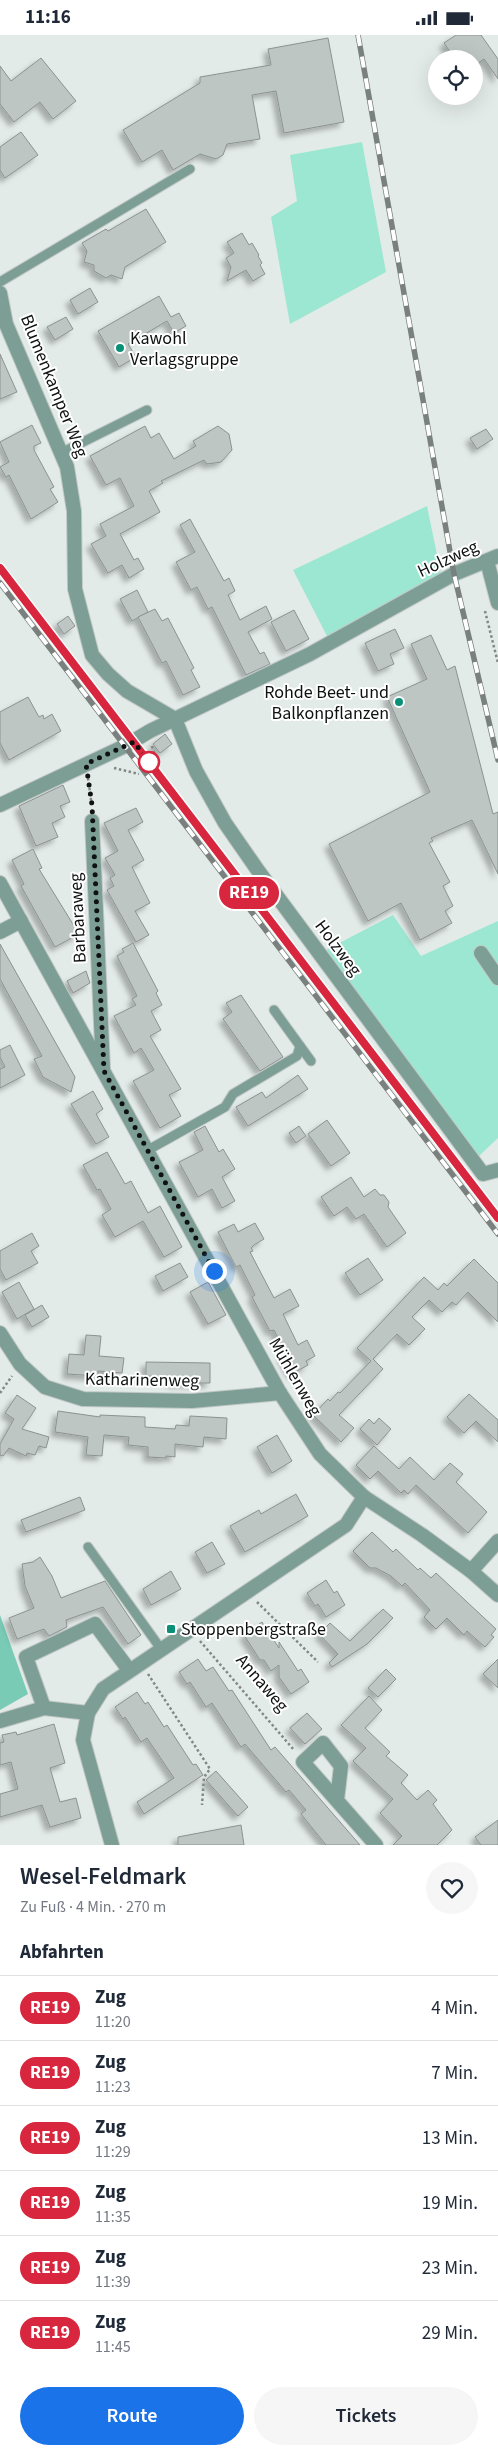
<!DOCTYPE html>
<html lang="de">
<meta charset="utf-8">
<style>
:root{--surface:#fff;--page:#f6f6f7;--text:#1f2937;--muted:#747a83;--line:#e0e1e3;--accent:#1a73e8}
body{margin:0;font-family:"Source Sans 3",sans-serif;background:var(--page);color:var(--text);height:100vh;display:flex;flex-direction:column;font-size:19px;white-space:nowrap}
*{box-sizing:border-box;margin:0}
p{font-size:16px;color:var(--muted)}
.icon{flex:none;width:28px;height:28px;fill:none;stroke:currentColor;stroke-width:2;stroke-linecap:round;stroke-linejoin:round}
.map{position:relative;height:1810px;overflow:hidden}
.side{display:flex;flex-direction:column;background:var(--surface);flex:1}
.side>*{flex:none}
.badge{padding:0 10px;border-radius:16px;font-size:18px;line-height:32px}
.controls{position:absolute;left:428px;top:15px;display:grid;gap:10px}
.controls a{display:grid;place-items:center;width:55px;height:55px;border-radius:50%;background:var(--surface);box-shadow:0 5px 20px #0002;font-size:25px}
.you{position:absolute;width:25px;height:25px;margin:-12px;border:4px solid #fff;border-radius:50%;background:#1a73e8;box-shadow:0 0 0 8px #1a73e833}
.map>.badge{position:absolute;translate:-50% -50%;box-shadow:0 0 0 2px #fff}
h2{padding:0 20px;font-size:19px;line-height:45px}
.round{display:grid;place-items:center;flex:none;width:52px;height:52px;border-radius:26px;background:var(--page)}
.headline{display:flex;align-items:center;justify-content:space-between;height:85px;padding:0 20px}
h1{font-size:24px;font-weight:600;line-height:38px}
.cta{display:flex;gap:10px;margin-top:auto;padding:10px 20px}
.cta a{flex:1;height:58px;border-radius:30px;background:var(--accent);color:#fff;font-size:20px;font-weight:600;line-height:58px;text-align:center}
.cta a+a{background:var(--page);color:var(--text)}
ul{padding:0;list-style:none}
li{display:flex;align-items:center;gap:15px;height:65px;padding:0 20px;border-top:1px solid var(--line)}
li div{flex:1}
li b{display:block;font-size:19px}
li em{font-style:normal}
li .badge{min-width:55px;font-weight:700;text-align:center}
.status{display:flex;justify-content:space-between;align-items:center;height:35px;padding:0 25px;background:var(--surface);direction:ltr}
.status svg{height:14px;fill:currentColor}
.map>svg:first-child{display:block}
</style>
<div class="status"><b>11:16</b><svg viewBox="0 0 49 12"><path d="M0 12V9h3v3zM5 12V6h3v6zM10 12V3h3v9zM15 12V0h3v12zM26 1h20v11H26zM47 4h2v5h-2z"/></svg></div>
<div class="map">
<svg width="498" height="1810" viewBox="0 0 498 1810">
<defs>
<filter id="shadow"><feDropShadow dx="-4.5" dy="4.5" stdDeviation="2.5" flood-color="#0004"/></filter>
</defs>
<rect width="100%" height="100%" fill="#e3ebe8"/>
<g fill="#9ce7d2">
<polygon points="362,107 386,237 290,289 271,182 297,166 290,120"/>
<polygon points="427,471 441,539 328,603 293,535"/>
<polygon points="393,880 421,921 498,886 498,1103 478,1122 324,916"/>
</g>
<polygon fill="#79cbb5" points="0,1580 28,1659 0,1675"/>
<g fill="#bec6c4" stroke="#8b9290" filter="url(#shadow)">
<polygon points="456,0 481,0 498,24 498,44 484,24 474,31 474,24 455,24 444,8"/>
<polygon points="328,3 344,87 284,98 276,56 252,60 260,104 227,109 223,120 216,124 200,119 173,135 162,115 142,127 123,95 200,48 200,42 271,30 268,14"/>
<polygon points="41,23 76,66 53,84 40,67 14,87 0,69 0,31 11,46"/>
<polygon points="21,97 38,120 5,143 0,135 0,112"/>
<polygon points="146,174 166,207 125,232 122,244 111,240 106,243 94,236 94,230 84,227 87,216 82,208 106,194 108,196"/>
<polygon points="242,198 249,210 252,208 259,220 258,221 262,228 260,230 265,239 253,246 246,235 227,246 231,232 226,223 234,218 227,207"/>
<polygon points="90,253 98,267 78,279 70,265"/>
<polygon points="159,261 171,282 179,278 186,291 174,298 167,286 128,309 136,322 119,332 98,296"/>
<polygon points="66,282 73,294 55,305 47,292"/>
<polygon points="0,319 17,357 0,364"/>
<polygon points="32,390 41,408 34,411 34,415 54,452 50,454 58,467 31,484 9,440 6,442 0,432 9,427 0,407"/>
<polygon points="145,391 151,403 159,398 174,424 196,411 193,406 218,391 229,399 232,415 221,427 207,429 204,425 161,446 163,448 149,456 160,477 120,499 134,525 138,523 144,534 129,543 122,530 108,538 91,509 106,501 100,489 134,471 120,443 106,450 90,421"/>
<polygon points="486,394 493,404 477,414 470,403"/>
<polygon points="190,484 224,546 229,543 235,556 228,560 240,585 266,571 272,584 248,597 260,619 264,617 270,629 246,640 212,572 208,574 197,552 191,555 176,527 195,517 180,490"/>
<polygon points="137,555 148,577 132,586 120,564"/>
<polygon points="155,574 162,586 168,583 194,633 191,635 200,652 183,660 166,626 162,628 138,582"/>
<polygon points="294,575 309,604 286,616 271,587"/>
<polygon points="68,581 75,591 64,599 57,589"/>
<polygon points="395,594 404,613 390,619 394,629 378,636 365,608"/>
<polygon points="431,600 447,635 455,631 493,779 498,777 498,839 472,785 431,803 433,806 429,808 450,847 443,851 453,871 445,876 452,888 420,905 401,868 368,886 329,809 430,757 387,662 427,644 411,609"/>
<polygon points="28,662 39,682 43,680 44,684 52,679 61,696 9,725 0,708 0,677"/>
<polygon points="165,699 172,709 160,718 153,709"/>
<polygon points="63,750 70,767 60,771 65,782 52,788 58,802 36,811 19,771"/>
<polygon points="136,773 143,787 128,795 144,825 132,832 150,868 135,876 149,900 136,907 107,855 114,851 110,843 115,840 105,823 118,816 104,788"/>
<polygon points="33,814 42,833 39,834 79,899 55,912 21,851 24,849 12,825"/>
<polygon points="133,908 158,956 156,958 162,970 151,976 161,995 150,1001 181,1054 169,1060 181,1081 160,1093 133,1046 154,1035 141,1013 134,1018 114,981 136,970 132,964 137,961 117,921 124,917 122,914"/>
<polygon points="0,909 75,1042 71,1057 43,1042 34,1024 42,1021 0,944"/>
<polygon points="86,936 90,948 73,958 67,946"/>
<polygon points="241,960 283,1022 260,1036 223,984 232,977 226,968"/>
<polygon points="10,1010 25,1040 0,1053 0,1034 5,1032 0,1022 0,1015"/>
<polygon points="298,1040 308,1054 248,1091 236,1072 262,1057 266,1063"/>
<polygon points="93,1056 103,1074 96,1079 109,1102 96,1109 71,1069"/>
<polygon points="327,1085 350,1118 331,1131 308,1099"/>
<polygon points="205,1091 219,1117 223,1114 235,1134 222,1142 235,1166 222,1173 212,1154 198,1162 179,1127 203,1115 194,1097"/>
<polygon points="299,1091 306,1101 296,1108 289,1098"/>
<polygon points="107,1117 125,1149 131,1146 148,1178 160,1171 182,1212 164,1222 143,1186 115,1202 102,1180 111,1174 100,1154 97,1155 83,1130"/>
<polygon points="351,1142 364,1162 375,1154 380,1160 384,1160 389,1167 388,1172 406,1198 387,1212 364,1179 356,1184 347,1172 334,1181 321,1162"/>
<polygon points="255,1188 264,1204 254,1210 251,1213 253,1216 250,1217 274,1263 290,1254 299,1271 283,1279 298,1310 307,1305 315,1321 306,1326 308,1330 292,1339 282,1321 286,1319 274,1295 270,1296 252,1262 255,1260 240,1230 236,1232 218,1197 234,1189 238,1197"/>
<polygon points="32,1198 39,1211 31,1216 38,1228 6,1245 0,1234 0,1216"/>
<polygon points="368,1223 383,1245 360,1260 345,1238"/>
<polygon points="474,1224 498,1248 498,1287 468,1257 456,1270 452,1267 442,1277 429,1265 412,1282 425,1294 409,1310 397,1299 373,1324 383,1334 339,1380 354,1393 341,1407 313,1380 328,1364 330,1366 338,1357 340,1358 371,1326 357,1313 424,1242 438,1255 444,1248 447,1251"/>
<polygon points="180,1228 188,1242 163,1256 155,1241"/>
<polygon points="19,1247 34,1274 17,1284 2,1257"/>
<polygon points="208,1247 226,1280 208,1289 190,1257"/>
<polygon points="42,1270 49,1282 32,1292 25,1280"/>
<polygon points="86,1300 101,1301 99,1321 124,1323 122,1338 98,1336 98,1341 67,1339 69,1319 84,1320"/>
<polygon points="146,1327 210,1328 210,1348 172,1348 172,1342 146,1341"/>
<polygon points="469,1359 498,1385 498,1407 476,1386 464,1398 447,1382"/>
<polygon points="17,1360 36,1373 22,1394 49,1402 46,1413 39,1411 35,1420 27,1418 26,1421 9,1413 3,1421 0,1420 0,1409 14,1384 5,1378"/>
<polygon points="58,1376 100,1382 100,1380 145,1382 145,1392 175,1394 176,1390 189,1391 190,1381 227,1383 226,1404 204,1402 203,1412 175,1409 175,1422 166,1421 166,1423 148,1422 148,1412 128,1410 129,1402 104,1400 102,1421 86,1420 88,1402 55,1397"/>
<polygon points="379,1383 391,1394 377,1410 360,1394 369,1384 374,1389"/>
<polygon points="277,1400 292,1426 272,1438 257,1412"/>
<polygon points="374,1411 399,1434 410,1422 434,1445 450,1428 463,1439 456,1447 487,1477 468,1498 416,1450 408,1459 404,1455 401,1458 378,1436 370,1444 356,1430"/>
<polygon points="296,1459 308,1481 245,1517 230,1491 259,1475 261,1479"/>
<polygon points="80,1462 85,1475 26,1497 21,1485"/>
<polygon points="372,1497 393,1517 396,1514 418,1535 420,1533 431,1543 436,1538 496,1594 491,1600 494,1602 485,1612 467,1596 464,1600 447,1583 436,1594 424,1582 430,1575 405,1548 402,1551 391,1541 376,1533 370,1533 353,1516"/>
<polygon points="212,1507 225,1529 207,1538 195,1517"/>
<polygon points="40,1522 52,1541 61,1563 105,1546 141,1600 128,1609 103,1572 66,1585 67,1592 49,1601 44,1594 17,1604 9,1583 34,1573 25,1551 22,1529 33,1527"/>
<polygon points="171,1536 181,1554 151,1570 143,1554"/>
<polygon points="326,1545 334,1558 337,1556 345,1570 326,1582 318,1569 315,1571 307,1558"/>
<polygon points="383,1574 393,1583 367,1609 332,1632 329,1628 338,1619 319,1599 330,1588 350,1606"/>
<polygon points="262,1587 279,1613 279,1607 298,1636 301,1634 309,1647 291,1659 279,1642 279,1630 271,1636 264,1625 260,1625 244,1600"/>
<polygon points="198,1624 206,1636 213,1632 229,1656 232,1655 271,1715 275,1712 360,1810 326,1810 301,1779 306,1775 289,1755 286,1757 245,1709 241,1712 212,1668 206,1672 190,1647 187,1649 179,1637"/>
<polygon points="498,1624 498,1653 483,1639"/>
<polygon points="386,1634 396,1644 378,1662 368,1653"/>
<polygon points="137,1657 145,1669 148,1667 164,1692 167,1690 193,1730 196,1729 203,1740 144,1779 137,1767 174,1743 147,1703 141,1707 125,1682 123,1684 115,1672"/>
<polygon points="369,1661 382,1675 365,1693 390,1717 386,1721 408,1740 401,1748 417,1765 428,1755 437,1765 433,1769 452,1795 437,1810 393,1810 402,1801 380,1778 393,1764 353,1726 366,1713 341,1690"/>
<polygon points="307,1678 322,1694 305,1709 290,1693"/>
<polygon points="54,1689 65,1728 50,1733 60,1767 76,1763 81,1783 50,1792 42,1770 0,1782 0,1759 18,1754 11,1727 0,1730 0,1708 4,1707 2,1700 16,1697 17,1700"/>
<polygon points="216,1736 248,1772 238,1781 206,1745"/>
<polygon points="498,1785 498,1810 481,1810 475,1802"/>
<polygon points="241,1790 244,1810 178,1810 178,1802"/>
</g>
<g fill="none" stroke-linecap="round" stroke-linejoin="round">
<defs>
<g id="service">
<polyline points="0,247 190,134"/>
<polyline points="61,418 147,375"/>
<polyline points="300,1011 311,1026"/>
<polyline points="148,1115 225,1072 233,1059 297,1021 300,1011 274,975"/>
<polyline points="88,1512 161,1614"/>
</g>
<g id="minor">
<polyline points="0,258 6,289 67,432 74,476 75,554 92,620 108,639 127,656 175,684 196,736 225,788 259,837 483,1139 498,1135"/>
<polyline points="487,526 498,568"/>
<polyline points="0,770 125,711 150,696 310,619 454,539 498,521"/>
<polyline points="92,786 103,1033"/>
<polyline points="0,848 280,1358 320,1419 364,1462 422,1500 471,1536 498,1560"/>
<polyline points="0,897 21,886"/>
<polyline points="481,918 498,943"/>
<polyline points="0,1298 20,1329 45,1352 83,1364 192,1366 280,1358"/>
<polyline points="471,1536 498,1506"/>
<polyline points="44,1673 26,1622 95,1589 129,1635"/>
<polyline points="0,1686 44,1673 88,1678"/>
<polyline points="337,1765 341,1731 323,1708 303,1727 376,1810"/>
<polyline points="112,1810 83,1705 88,1678 103,1654 346,1490 364,1462"/>
</g>
</defs>
<use href="#service" stroke="#c1c8c6" stroke-width="11"/>
<use href="#minor" stroke="#c1c8c6" stroke-width="16"/>
<g stroke="#838886" stroke-width="2.5" stroke-dasharray="2.5 2.5" stroke-linecap="butt">
<polyline points="485,576 498,628"/>
<polyline points="152,711 157,728"/>
<polyline points="114,733 139,739"/>
<polyline points="88,743 92,772"/>
<polyline points="0,1358 12,1341"/>
<polyline points="257,1567 318,1627"/>
<polyline points="200,1606 294,1715"/>
<polyline points="148,1639 210,1734 204,1742 202,1770"/>
</g>
<use href="#service" stroke="#7d9e94" stroke-width="9"/>
<use href="#minor" stroke="#7d9e94" stroke-width="14"/>
<defs>
<g id="rail">
<polyline points="358,0 454,539 498,725"/>
<polyline points="0,533 498,1183"/>
<polyline points="0,548 498,1199"/>
</g>
</defs>
<use href="#rail" stroke="#7a807e" stroke-width="5.5"/>
<use href="#rail" stroke="#fff" stroke-width="4" stroke-dasharray="11" stroke-linecap="butt"/>
</g>
<g fill="none" stroke-linecap="round" stroke-linejoin="round">
<defs>
<polyline id="line" points="0,533 498,1183"/>
</defs>
<use href="#line" stroke="#fff" stroke-width="11"/>
<use href="#line" stroke="#d7263d" stroke-width="8"/>
<polyline stroke="#0f1211" stroke-width="5" stroke-dasharray="0 9" points="149,727 134,707 86,729 92,770 104,1036 214,1236"/>
</g>
<g fill="#0b9078" stroke="#fff" stroke-width="2">
<circle cx="120" cy="313" r="5"/>
<circle cx="399" cy="667" r="5"/>
<rect x="166" y="1589" width="10" height="10" rx="2.5"/>
</g>
<circle fill="#fff" stroke="#d7263d" stroke-width="2.5" cx="149" cy="727" r="10"/>
<g text-anchor="middle" dominant-baseline="central" stroke-width="4" stroke-linejoin="round" paint-order="stroke">
<g font-size="18" fill="#0f1211" stroke="#fff" text-anchor="start">
<text x="130" y="303">Kawohl<tspan x="130" dy="21">Verlagsgruppe</tspan></text>
<text x="389" y="657" text-anchor="end">Rohde Beet- und<tspan x="389" dy="21">Balkonpflanzen</tspan></text>
<text x="181" y="1594">Stoppenbergstraße</text>
</g>
<g font-size="18" fill="#0f1211" stroke="#fff">
<text transform="translate(54 351) rotate(68)">Blumenkamper Weg</text>
<text transform="translate(448 524) rotate(-25)">Holzweg</text>
<text transform="translate(78 883) rotate(-93)">Barbaraweg</text>
<text transform="translate(338 913) rotate(53)">Holzweg</text>
<text transform="translate(295 1342) rotate(60)">Mühlenweg</text>
<text transform="translate(142 1345) rotate(1)">Katharinenweg</text>
<text transform="translate(262 1648) rotate(49)">Annaweg</text>
</g>
</g>
</svg>
<div class="controls">
<a><svg class="icon" aria-label="locate" viewBox="0 0 24 24"><circle cx="12" cy="12" r="6"/><path d="M12 2v4M12 18v4M2 12h4M18 12h4"/></svg></a>
</div>
<div class="you" style="left:214px;top:1236px"></div>
<b class="badge" style="left:249px;top:858px;background:#d7263d;color:#fff">RE19</b>
</div>
<section class="side">
<div class="headline"><div><h1>Wesel-Feldmark</h1><p>Zu Fuß · 4 Min. · 270 m</p></div><a class="round"><svg class="icon" aria-label="heart" viewBox="0 0 24 24"><path d="M12 20l-8-8c-3-5 5-10 8-4 3-6 11-1 8 4z"/></svg></a></div>
<h2>Abfahrten</h2>
<ul>
<li><span class="badge" style="background:#d7263d;color:#fff">RE19</span><div><b>Zug</b><p>11:20</p></div><em>4 Min.</em></li>
<li><span class="badge" style="background:#d7263d;color:#fff">RE19</span><div><b>Zug</b><p>11:23</p></div><em>7 Min.</em></li>
<li><span class="badge" style="background:#d7263d;color:#fff">RE19</span><div><b>Zug</b><p>11:29</p></div><em>13 Min.</em></li>
<li><span class="badge" style="background:#d7263d;color:#fff">RE19</span><div><b>Zug</b><p>11:35</p></div><em>19 Min.</em></li>
<li><span class="badge" style="background:#d7263d;color:#fff">RE19</span><div><b>Zug</b><p>11:39</p></div><em>23 Min.</em></li>
<li><span class="badge" style="background:#d7263d;color:#fff">RE19</span><div><b>Zug</b><p>11:45</p></div><em>29 Min.</em></li>
</ul>
<div class="cta"><a>Route</a><a>Tickets</a></div>
</section>
